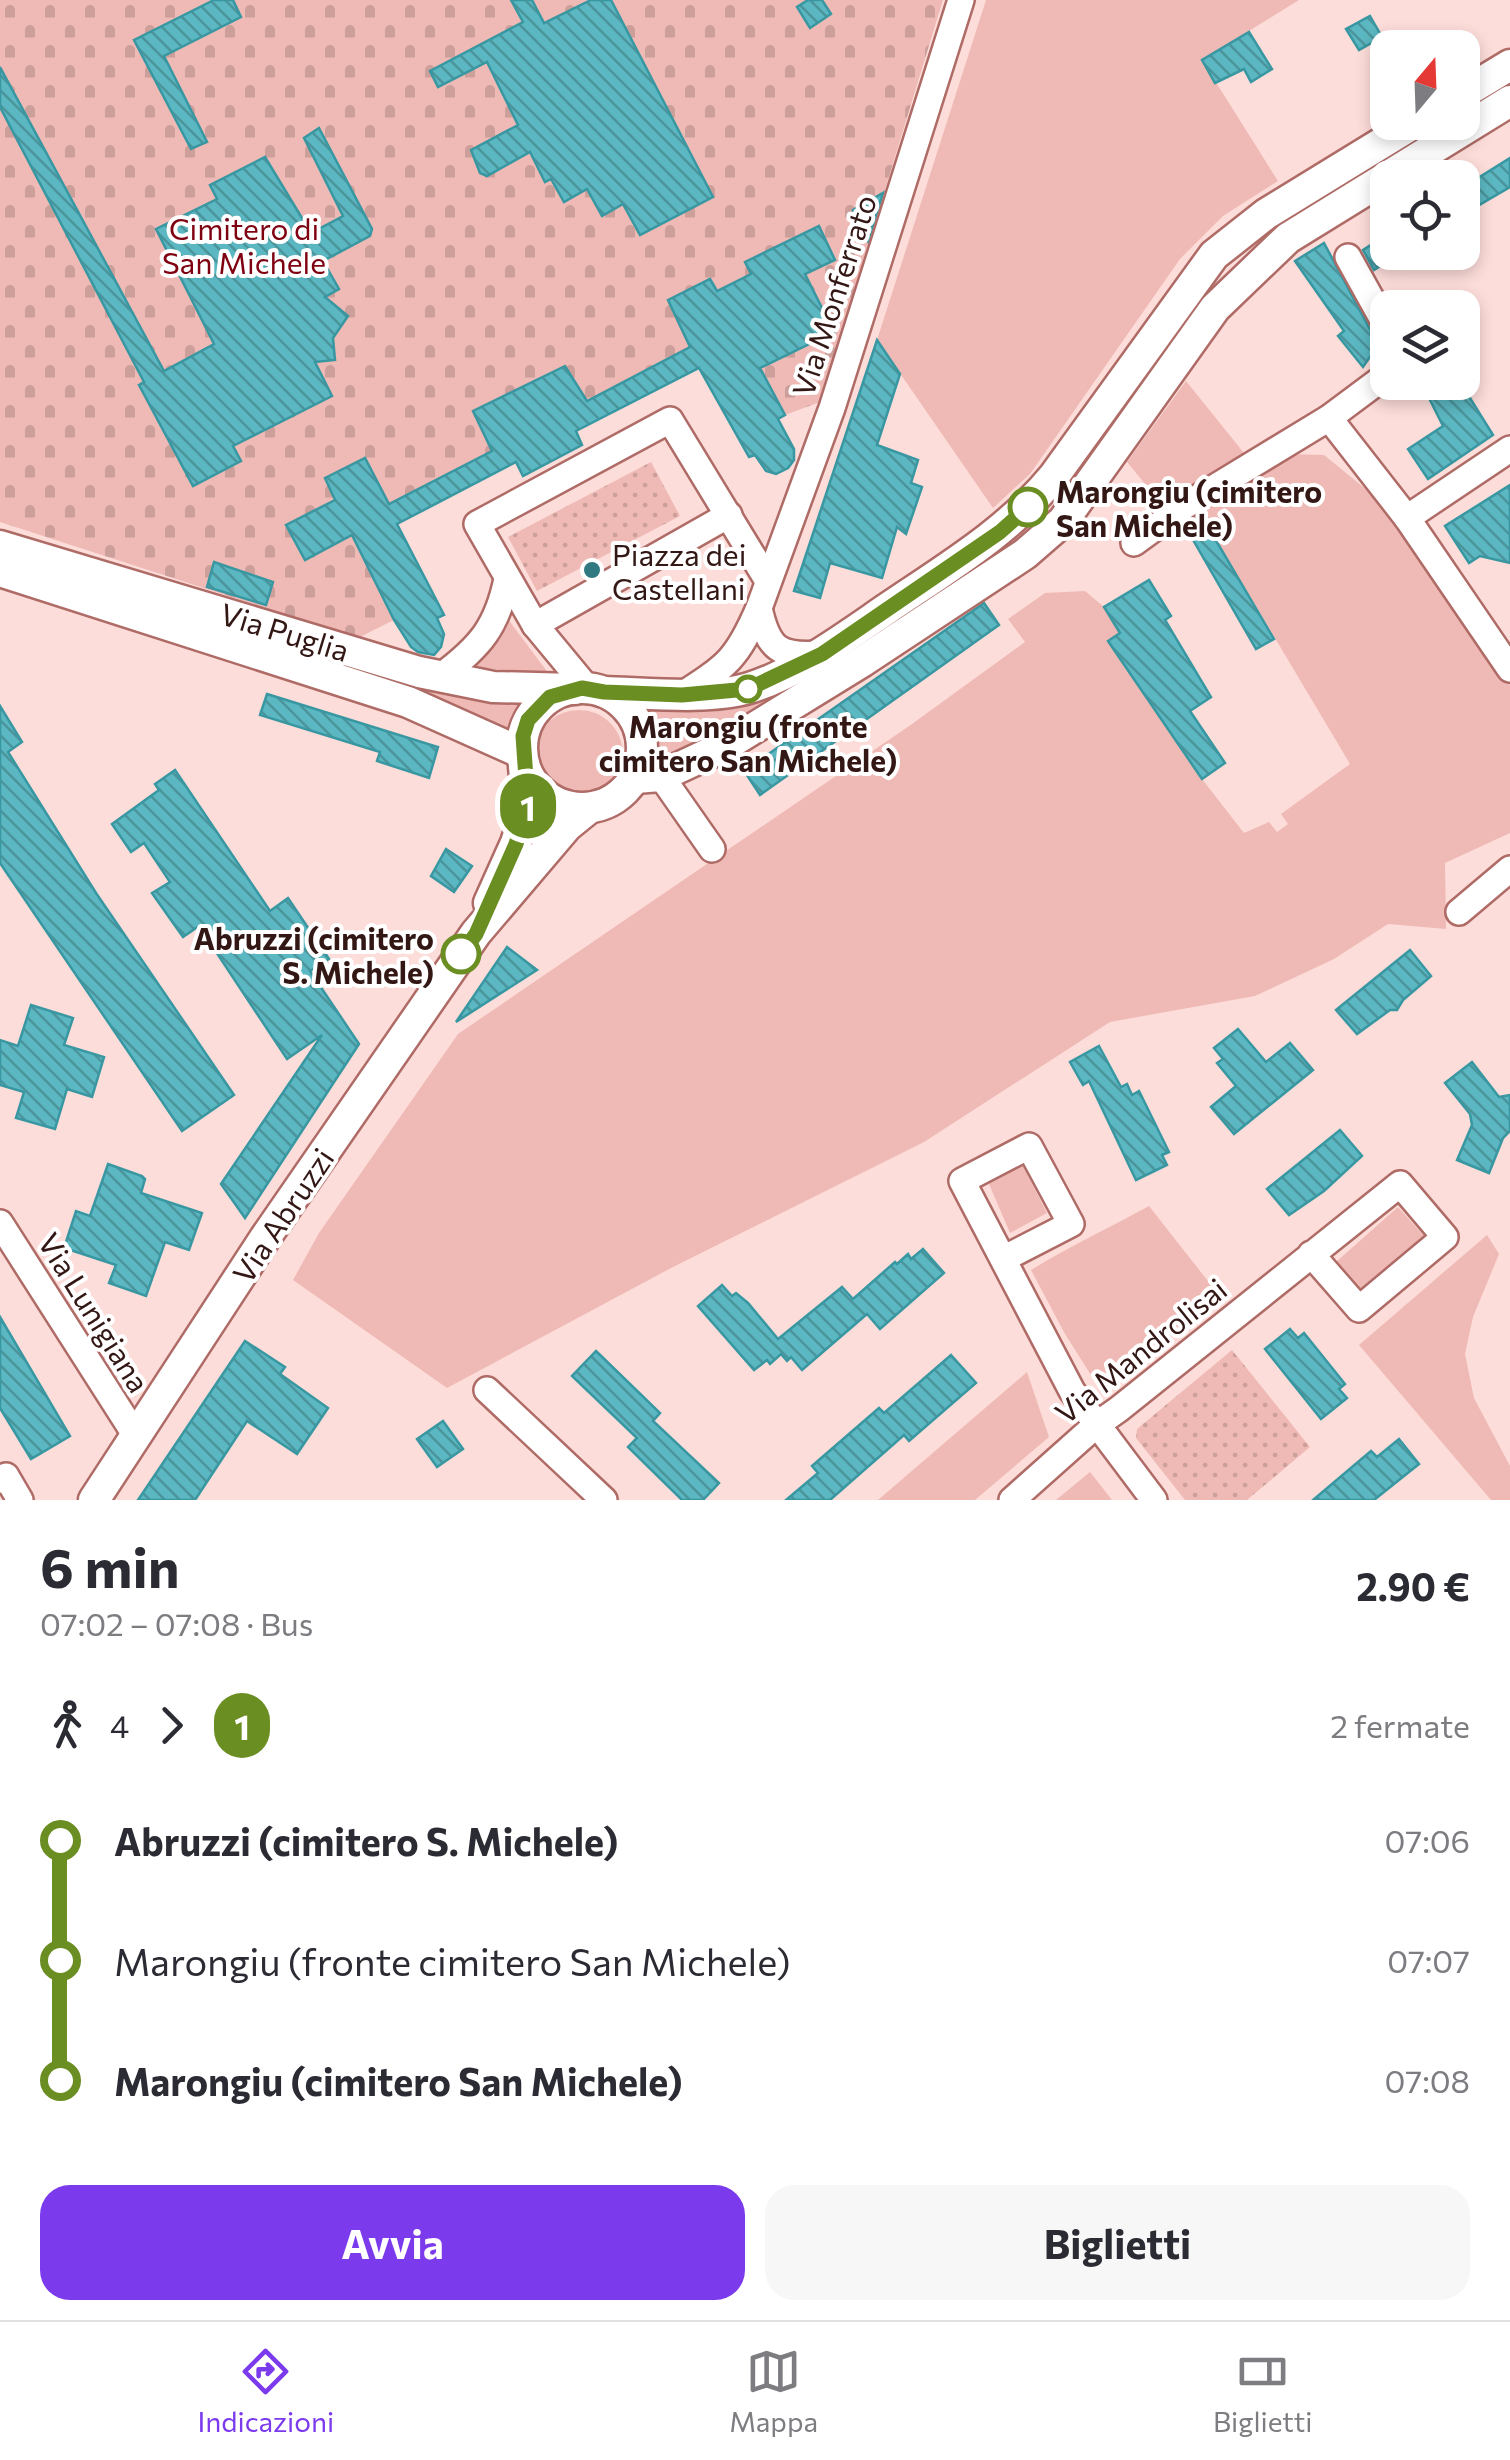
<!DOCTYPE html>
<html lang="it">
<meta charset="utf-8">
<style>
:root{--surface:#fff;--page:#f7f7f7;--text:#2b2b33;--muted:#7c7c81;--line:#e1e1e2;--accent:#7c3aed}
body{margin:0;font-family:Commissioner,sans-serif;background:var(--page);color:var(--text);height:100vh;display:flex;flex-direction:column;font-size:38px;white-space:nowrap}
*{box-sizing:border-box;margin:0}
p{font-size:32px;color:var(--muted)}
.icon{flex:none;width:55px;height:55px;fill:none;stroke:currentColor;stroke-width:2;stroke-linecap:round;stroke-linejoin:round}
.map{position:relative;height:1500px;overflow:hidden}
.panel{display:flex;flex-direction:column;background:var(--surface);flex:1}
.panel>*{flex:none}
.badge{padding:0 20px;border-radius:32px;font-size:35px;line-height:65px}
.needle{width:65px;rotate:19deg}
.tools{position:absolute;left:1370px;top:30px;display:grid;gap:20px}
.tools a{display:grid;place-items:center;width:110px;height:110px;border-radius:20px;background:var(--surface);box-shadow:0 5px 15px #0003;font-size:50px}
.map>.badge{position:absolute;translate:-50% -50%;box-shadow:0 0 0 5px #fff}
.legs{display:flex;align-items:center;gap:15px;height:110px;padding:0 40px;font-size:32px}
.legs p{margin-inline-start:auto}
.summary{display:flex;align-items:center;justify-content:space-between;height:170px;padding:0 40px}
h1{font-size:55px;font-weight:700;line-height:75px}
.primary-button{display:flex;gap:20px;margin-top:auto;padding:20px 40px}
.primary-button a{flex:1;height:115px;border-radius:30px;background:var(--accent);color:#fff;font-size:40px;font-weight:700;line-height:115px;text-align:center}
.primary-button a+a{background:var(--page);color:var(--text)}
ul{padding:0 40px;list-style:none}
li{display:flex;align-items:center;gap:35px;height:120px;font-size:38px}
li i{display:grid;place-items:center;width:15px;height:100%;margin:0 12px;background:currentColor}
li i::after{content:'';width:25px;height:25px;margin:-12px;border:8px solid;border-radius:50%;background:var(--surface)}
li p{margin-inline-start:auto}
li:first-child i{background:linear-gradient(#0000 50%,currentColor 0)}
li:last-child i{background:linear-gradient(currentColor 50%,#0000 0)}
.tabs{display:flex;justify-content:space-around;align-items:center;height:140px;border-top:2px solid var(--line);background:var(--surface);font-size:28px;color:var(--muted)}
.tabs a{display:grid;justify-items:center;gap:5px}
.tabs .active{color:var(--accent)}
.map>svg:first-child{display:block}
</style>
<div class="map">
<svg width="1510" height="1500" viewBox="0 0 1510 1500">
<defs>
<pattern id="cemetery-stones" width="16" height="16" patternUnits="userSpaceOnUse" patternTransform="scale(2.5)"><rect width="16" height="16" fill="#efbab5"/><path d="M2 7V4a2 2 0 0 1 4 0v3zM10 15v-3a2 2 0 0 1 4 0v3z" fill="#cd9f9b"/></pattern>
<pattern id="park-dots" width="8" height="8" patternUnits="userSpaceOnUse" patternTransform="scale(2.5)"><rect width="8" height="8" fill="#efbab5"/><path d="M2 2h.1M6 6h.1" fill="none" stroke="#cd9f9b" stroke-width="1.8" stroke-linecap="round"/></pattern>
<pattern id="building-back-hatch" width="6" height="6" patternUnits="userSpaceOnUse" patternTransform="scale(2.5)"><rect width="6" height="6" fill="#5bb7c1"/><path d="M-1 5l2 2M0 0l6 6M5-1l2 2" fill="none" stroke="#4c949c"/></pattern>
</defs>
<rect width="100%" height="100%" fill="#fdddda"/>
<g fill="#efbab5">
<polygon points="986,0 1299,0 1202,60 1278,181 1223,216 1180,259 1030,474 993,508 877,340"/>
<polygon points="1186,381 1244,453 1324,455 1368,491 1404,536 1510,685 1510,833 1445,863 1446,929 1388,924 1334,959 1255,996 1110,1022 924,1142 671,1268 447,1388 293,1280 319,1233 458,1034 912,724 1025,642 1008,619 1045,593 1085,591 1104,607 1120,633 1109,641 1202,779 1244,833 1269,822 1277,832 1288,824 1281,814 1350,764 1198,509 1159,501 1127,462"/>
<polygon points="507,618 549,674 473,667 494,644"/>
<path d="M820,668l-66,48 -104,49 5,-23 -10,-34c72,11 112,-10 175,-40z"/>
<polygon points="423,689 476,701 521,700 504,738 420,696"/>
<circle cx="579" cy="754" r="44"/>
<polygon points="1023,1166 1047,1213 1010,1233 989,1184"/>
<path d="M1149,1206l69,88 -46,43 -71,54 -36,-57 -34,-64c39,-24 78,-42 118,-64z"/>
<polygon points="1398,1207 1426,1238 1361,1292 1336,1262"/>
<polygon points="1487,1235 1499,1254 1473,1317 1465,1354 1474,1398 1510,1466 1510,1500 1491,1500 1359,1345"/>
<polygon points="1027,1372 1049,1437 975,1500 878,1500"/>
<polygon points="1090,1472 1112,1500 1056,1500"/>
</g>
<polygon fill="url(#cemetery-stones)" points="0,0 943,0 820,402 785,415 709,279 668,300 690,347 587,401 564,366 473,411 492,451 389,504 365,458 325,478 394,620 358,638 0,522"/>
<g fill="url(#park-dots)">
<polygon points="651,462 680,516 537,591 508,537"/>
<polygon points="1232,1350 1310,1447 1247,1500 1185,1500 1136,1438 1137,1429"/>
</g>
<g fill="url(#building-back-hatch)" stroke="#3897a1" stroke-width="2.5">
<polygon points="214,0 233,0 241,17 164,56 207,142 191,149 134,40"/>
<polygon points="511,0 532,0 544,23 591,0 611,0 713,197 640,235 623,204 602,216 587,189 564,202 551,179 545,182 530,152 487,176 480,173 471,150 518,125 487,62 438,87 430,71 523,22"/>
<polygon points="808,0 822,0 831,14 810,28 797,7"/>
<polygon points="1370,16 1382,37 1359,50 1346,29"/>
<polygon points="1249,32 1272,69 1251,82 1244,69 1215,83 1202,60"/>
<polygon points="0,67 164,371 214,344 156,229 217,199 210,185 265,157 311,233 343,216 304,138 319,128 372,229 370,236 323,261 339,289 325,297 348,316 333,338 335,360 315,362 332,396 233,446 241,461 193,486 139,385 144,382 0,107"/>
<polygon points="1510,158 1510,187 1462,215 1462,188"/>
<polygon points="883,193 874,222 868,241 853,210"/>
<polygon points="819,226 835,260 805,274 834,332 760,368 785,415 778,419 794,449 794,460 788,468 776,474 766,471 755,455 749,457 699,368 576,431 582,445 523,476 516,462 397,524 444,615 437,618 444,634 441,647 434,655 418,652 411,647 394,620 352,535 305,560 286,525 335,500 325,478 365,458 389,504 492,451 473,411 565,366 587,401 690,347 668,300 710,279 717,291 751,274 745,262"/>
<polygon points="1388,234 1388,261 1374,270 1363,250"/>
<polygon points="1324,243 1374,337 1374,351 1363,367 1338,336 1344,331 1295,261"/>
<polygon points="877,340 900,374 877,445 918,460 911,483 922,487 906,534 897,527 882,578 830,563 820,598 794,591"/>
<polygon points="1438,382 1460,382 1493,435 1428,479 1408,449 1443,426 1425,390"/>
<polygon points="1510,485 1510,563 1480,556 1469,563 1445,526"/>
<polygon points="1201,515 1274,639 1256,649 1185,526"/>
<polygon points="214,562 273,582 266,605 207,587"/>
<polygon points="1149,580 1171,616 1165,620 1211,697 1190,711 1225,763 1202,779 1108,641 1120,633 1104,607"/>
<polygon points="984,603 999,625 760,795 737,760 757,762"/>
<polygon points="267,694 438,747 429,778 377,761 380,752 260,715"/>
<polygon points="0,706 22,742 8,752 96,893 234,1095 182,1131 0,863"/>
<polygon points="175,770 270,911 288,898 329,959 310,971 359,1044 245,1218 221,1184 322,1035 287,1059 199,926 183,937 152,893 170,882 144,843 131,852 112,824 159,790 155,784"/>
<polygon points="446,849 472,866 454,892 431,876"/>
<polygon points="507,947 537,970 456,1022"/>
<polygon points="1410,950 1431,976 1403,1000 1397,1010 1390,1010 1357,1034 1336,1010"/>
<polygon points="31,1005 73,1018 64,1045 104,1057 92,1097 67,1089 55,1129 16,1118 24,1092 0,1085 0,1040 18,1046"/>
<polygon points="1238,1029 1266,1062 1290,1043 1313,1070 1234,1134 1211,1107 1236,1086 1217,1063 1223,1059 1214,1048"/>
<polygon points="1099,1046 1121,1087 1127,1084 1132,1095 1139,1091 1169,1152 1162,1155 1167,1165 1136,1180 1089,1081 1083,1085 1070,1062"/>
<polygon points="1472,1062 1499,1097 1510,1095 1510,1131 1503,1138 1489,1173 1457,1160 1472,1125 1470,1114 1445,1083"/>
<polygon points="1340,1130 1362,1156 1324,1191 1289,1215 1267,1189"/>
<polygon points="108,1164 142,1176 145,1179 141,1193 202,1213 189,1250 165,1242 146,1296 109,1283 116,1265 64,1248 76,1211 90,1216"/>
<polygon points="923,1249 944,1273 880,1329 867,1314 802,1370 791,1357 787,1361 781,1354 770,1364 767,1360 754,1370 698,1306 722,1285 732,1296 736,1293 748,1303 778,1339 842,1287 853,1299 895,1262 897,1264 908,1254 911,1259"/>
<polygon points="0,1317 70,1436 31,1459 0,1408"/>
<polygon points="1290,1329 1298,1338 1304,1333 1345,1384 1339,1389 1347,1398 1321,1419 1265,1349"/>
<polygon points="245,1341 285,1367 280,1374 328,1408 297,1454 247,1421 195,1500 138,1500"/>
<polygon points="596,1351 660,1413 653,1421 719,1483 703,1500 682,1500 628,1447 637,1438 572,1376"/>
<polygon points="951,1355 976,1383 909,1441 904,1435 830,1500 786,1500 818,1473 812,1466 879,1408 884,1413"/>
<polygon points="443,1421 463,1449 437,1467 417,1439"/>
<polygon points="1399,1439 1419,1464 1374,1500 1313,1500 1371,1451 1377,1457"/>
</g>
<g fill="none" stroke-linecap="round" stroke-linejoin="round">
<defs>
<g id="minor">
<polyline points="1348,257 1388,329"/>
<polyline points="1329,418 1407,518 1510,669"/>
<polyline points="1407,518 1510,449"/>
<polyline points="1134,543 1186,505 1329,418 1388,374"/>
<path d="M759,608c9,41 20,49 61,46"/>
<polyline points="535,625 729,515"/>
<path d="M441,676c39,-29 56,-49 66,-97"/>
<polyline points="588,689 535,625 477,524 670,420 768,581"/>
<path d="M682,695c46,-30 55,-36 77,-87l73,-200 129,-408"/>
<polyline points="661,776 712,849"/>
<polyline points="1459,912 1510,869"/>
<polyline points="0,1223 136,1436"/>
<polyline points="1003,1259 1071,1224 1029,1146 962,1181 1072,1391 1154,1500"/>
<polyline points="487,1390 604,1500"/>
<polyline points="0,1480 6,1476 20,1500"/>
<polyline points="1012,1500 1095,1426 1119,1409 1400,1184 1445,1237 1359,1309 1311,1254"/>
</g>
<g id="tertiary">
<polyline points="1462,94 1510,65"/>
<polyline points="0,546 419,672 493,687 575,689"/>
<polyline points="0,571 408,702 522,753"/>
<circle cx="582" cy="748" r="60"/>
<path d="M604,692c42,1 105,8 145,-4 47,-14 98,-52 139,-80 59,-40 120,-76 166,-132l160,-221 52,-41 150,-92"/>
<polyline points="635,778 661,776 725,746 863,661 1025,554 1063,521 1215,308 1288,238 1510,101"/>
<polyline points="489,903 516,843 528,806 524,767"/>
<polyline points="94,1500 265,1238 476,933 567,826 588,809"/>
</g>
</defs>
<use href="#minor" stroke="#af6b66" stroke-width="30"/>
<use href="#tertiary" stroke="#af6b66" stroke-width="35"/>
<use href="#minor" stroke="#fff" stroke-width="25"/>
<use href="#tertiary" stroke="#fff" stroke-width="30"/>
</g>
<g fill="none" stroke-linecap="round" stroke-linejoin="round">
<defs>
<polyline id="line-1" points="461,954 476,934 516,844 528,806 523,736 528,720 550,697 582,688 604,692 682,695 748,689 822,654 1000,532 1028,507"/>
</defs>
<use href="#line-1" stroke="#fff" stroke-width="22"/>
<use href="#line-1" stroke="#6b8e23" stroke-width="15"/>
</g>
<g fill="#fff" stroke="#6b8e23" stroke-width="5">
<circle cx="1028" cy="507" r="18"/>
<circle cx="748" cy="689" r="12"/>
<circle cx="461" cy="954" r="18"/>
</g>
<circle fill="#307980" stroke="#fff" stroke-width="4" cx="592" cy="570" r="10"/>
<g text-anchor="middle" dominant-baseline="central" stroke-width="8" stroke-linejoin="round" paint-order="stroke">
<g font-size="30" fill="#7f0011" stroke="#fff">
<text x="244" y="227">Cimitero di<tspan x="244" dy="34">San Michele</tspan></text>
</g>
<g font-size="30" fill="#321715" stroke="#fff">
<text transform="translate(833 295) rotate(-72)">Via Monferrato</text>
<text transform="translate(285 631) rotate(17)">Via Puglia</text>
<text transform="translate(282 1215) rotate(-56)">Via Abruzzi</text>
<text transform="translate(95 1312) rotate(58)">Via Lunigiana</text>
<text transform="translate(1140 1350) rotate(-39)">Via Mandrolisai</text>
</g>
<g font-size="30" font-weight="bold" fill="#321715" stroke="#fff" text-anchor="start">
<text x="1056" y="490">Marongiu (cimitero<tspan x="1056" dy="34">San Michele)</tspan></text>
<text x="748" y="725" text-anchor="middle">Marongiu (fronte<tspan x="748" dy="34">cimitero San Michele)</tspan></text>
<text x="434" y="937" text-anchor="end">Abruzzi (cimitero<tspan x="434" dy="34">S. Michele)</tspan></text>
</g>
<g font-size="30" fill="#321715" stroke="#fff" text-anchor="start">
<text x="612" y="553">Piazza dei<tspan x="612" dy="34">Castellani</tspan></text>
</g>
</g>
</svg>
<div class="tools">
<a><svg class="needle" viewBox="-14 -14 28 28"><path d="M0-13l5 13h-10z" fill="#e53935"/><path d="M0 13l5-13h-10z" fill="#7c7c81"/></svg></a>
<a><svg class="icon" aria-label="locate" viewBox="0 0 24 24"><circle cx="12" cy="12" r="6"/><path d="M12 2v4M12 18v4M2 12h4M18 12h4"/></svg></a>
<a><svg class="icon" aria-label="layers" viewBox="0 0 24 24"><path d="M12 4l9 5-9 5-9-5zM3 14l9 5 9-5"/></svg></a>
</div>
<b class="badge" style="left:528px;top:806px;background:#6b8e23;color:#fff">1</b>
</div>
<section class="panel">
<div class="summary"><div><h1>6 min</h1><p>07:02 – 07:08 · Bus</p></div><b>2.90 €</b></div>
<div class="legs"><svg class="icon" aria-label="walk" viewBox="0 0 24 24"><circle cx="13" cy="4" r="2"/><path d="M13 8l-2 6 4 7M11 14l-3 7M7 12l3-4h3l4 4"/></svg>4<svg class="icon" aria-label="forward" viewBox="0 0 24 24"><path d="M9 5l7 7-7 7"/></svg><b class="badge" style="background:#6b8e23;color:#fff">1</b><p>2 fermate</p></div>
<ul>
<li><i style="color:#6b8e23"></i><b>Abruzzi (cimitero S. Michele)</b><p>07:06</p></li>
<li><i style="color:#6b8e23"></i><span>Marongiu (fronte cimitero San Michele)</span><p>07:07</p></li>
<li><i style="color:#6b8e23"></i><b>Marongiu (cimitero San Michele)</b><p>07:08</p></li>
</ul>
<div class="primary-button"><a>Avvia</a><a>Biglietti</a></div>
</section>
<nav class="tabs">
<a class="active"><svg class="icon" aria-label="directions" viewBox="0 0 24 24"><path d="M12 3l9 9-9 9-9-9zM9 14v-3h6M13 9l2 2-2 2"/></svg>Indicazioni</a>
<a><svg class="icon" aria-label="map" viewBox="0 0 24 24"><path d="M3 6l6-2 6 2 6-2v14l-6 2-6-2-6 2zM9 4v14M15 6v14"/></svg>Mappa</a>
<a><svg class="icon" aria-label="tickets" viewBox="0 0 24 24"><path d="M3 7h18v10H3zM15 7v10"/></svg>Biglietti</a>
</nav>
